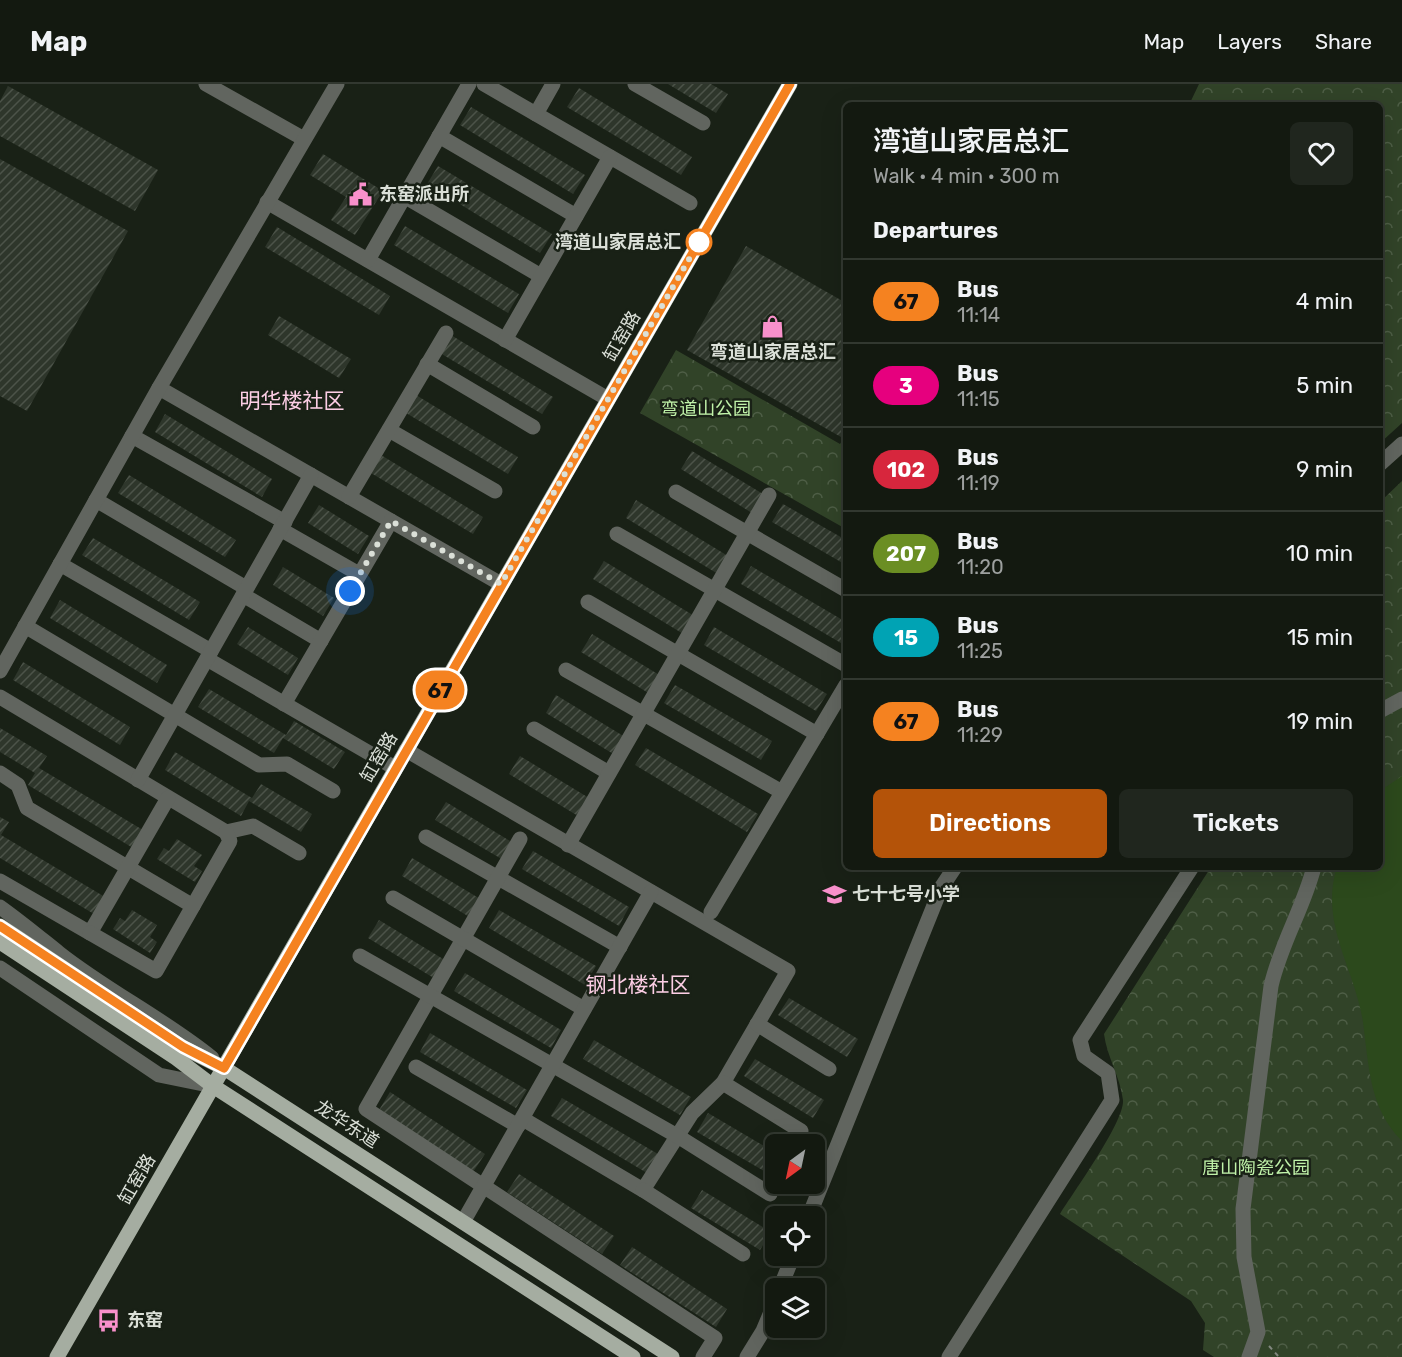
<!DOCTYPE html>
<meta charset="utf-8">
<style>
:root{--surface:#131910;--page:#20261e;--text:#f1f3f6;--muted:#9da09f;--line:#323830;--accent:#b45309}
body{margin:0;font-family:Rubik,"Noto Sans SC",sans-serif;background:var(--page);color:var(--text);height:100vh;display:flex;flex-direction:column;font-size:22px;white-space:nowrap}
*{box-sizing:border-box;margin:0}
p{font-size:20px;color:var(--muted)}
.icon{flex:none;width:33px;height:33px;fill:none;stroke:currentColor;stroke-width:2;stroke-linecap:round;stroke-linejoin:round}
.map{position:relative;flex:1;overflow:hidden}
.sheet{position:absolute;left:843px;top:18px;width:540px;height:768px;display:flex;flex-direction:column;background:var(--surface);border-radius:9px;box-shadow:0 6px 24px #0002,0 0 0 2px var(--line)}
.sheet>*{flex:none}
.badge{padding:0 12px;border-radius:20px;font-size:21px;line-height:39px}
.needle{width:39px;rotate:213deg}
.tools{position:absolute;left:765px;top:1050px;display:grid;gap:12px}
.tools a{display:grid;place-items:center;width:60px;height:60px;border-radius:9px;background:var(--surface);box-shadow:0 6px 24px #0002,0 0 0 2px var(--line);font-size:30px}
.you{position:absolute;width:30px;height:30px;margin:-15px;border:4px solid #fff;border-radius:50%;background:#1a73e8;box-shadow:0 0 0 9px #1a73e833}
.map>.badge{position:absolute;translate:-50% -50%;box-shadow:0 0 0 3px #fff}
h2{padding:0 30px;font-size:22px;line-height:54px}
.round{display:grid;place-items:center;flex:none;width:63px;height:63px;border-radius:9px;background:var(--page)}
.overview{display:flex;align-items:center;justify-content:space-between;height:102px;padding:0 30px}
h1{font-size:28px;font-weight:600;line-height:45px}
.button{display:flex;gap:12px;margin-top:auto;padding:12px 30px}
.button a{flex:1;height:69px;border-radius:9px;background:var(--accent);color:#fff;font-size:24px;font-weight:600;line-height:69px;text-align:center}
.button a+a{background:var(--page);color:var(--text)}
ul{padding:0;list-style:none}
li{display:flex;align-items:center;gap:18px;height:84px;padding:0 30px;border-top:2px solid var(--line)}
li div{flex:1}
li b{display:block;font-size:22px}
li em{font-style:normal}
li .badge{min-width:66px;font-weight:700;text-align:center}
header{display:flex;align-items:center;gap:36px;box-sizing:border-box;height:84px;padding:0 30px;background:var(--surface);border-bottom:2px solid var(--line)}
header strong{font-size:28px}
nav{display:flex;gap:33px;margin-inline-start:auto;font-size:21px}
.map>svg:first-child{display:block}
</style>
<header>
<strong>Map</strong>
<nav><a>Map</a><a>Layers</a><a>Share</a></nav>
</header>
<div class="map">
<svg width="1402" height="1273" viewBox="0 0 1402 1273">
<defs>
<pattern id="park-crowns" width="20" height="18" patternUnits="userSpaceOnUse" patternTransform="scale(1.5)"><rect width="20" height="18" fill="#314328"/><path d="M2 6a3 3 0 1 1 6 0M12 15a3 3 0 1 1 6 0" fill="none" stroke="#4e5e46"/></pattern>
<pattern id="building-hatch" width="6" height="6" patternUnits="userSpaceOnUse" patternTransform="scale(1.5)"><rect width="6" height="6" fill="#2e362b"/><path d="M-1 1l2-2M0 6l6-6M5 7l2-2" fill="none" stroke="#4c5349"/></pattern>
</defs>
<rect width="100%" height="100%" fill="#192116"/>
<g fill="url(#park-crowns)">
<polygon points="1199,0 1402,0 1402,339 1380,359 1380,21 1189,21"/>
<polygon points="676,266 840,360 846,351 846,445 640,329"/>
<path d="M1402,397v876h-188l-11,-7 2,-27 -14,-22 -131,-87c13,-21 65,-93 63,-114 -3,-24 -16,-43 -19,-66l107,-167h169v-365z"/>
</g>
<path fill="#2c491c" d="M1402,692v365c-33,-33 -33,-75 -39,-119 -8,-53 -44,-99 -26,-155h43v-76z"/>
<g fill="url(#building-hatch)">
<polygon points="668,0 711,0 728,10 716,29"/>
<polygon points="8,2 158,86 135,127 0,52 0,17"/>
<polygon points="579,4 692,73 681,91 567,23"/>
<polygon points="471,23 585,91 573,110 460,41"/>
<polygon points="323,70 383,107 355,151 331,136 346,113 310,91"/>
<polygon points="0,75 128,147 27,327 0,312"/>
<polygon points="438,82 552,150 540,169 427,100"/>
<polygon points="405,142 519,210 508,229 394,161"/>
<polygon points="277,143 390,212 379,231 265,163"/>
<polygon points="746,162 846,219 846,345 841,353 687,266"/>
<polygon points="279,232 351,275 339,294 268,251"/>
<polygon points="446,248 553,313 542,330 435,266"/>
<polygon points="411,308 518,373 508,390 401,326"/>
<polygon points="165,330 272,395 262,413 155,348"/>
<polygon points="692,367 763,410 752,429 681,385"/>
<polygon points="376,368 483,433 473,450 366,386"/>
<polygon points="129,391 236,456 225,473 118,409"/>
<polygon points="636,416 728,472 718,490 626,434"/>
<polygon points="783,420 846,456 846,481 772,438"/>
<polygon points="319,421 369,452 358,470 308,439"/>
<polygon points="93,454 200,518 189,536 82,471"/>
<polygon points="604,477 696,533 685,551 593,495"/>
<polygon points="751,482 846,538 846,562 741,500"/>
<polygon points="283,483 334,514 323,532 273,501"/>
<polygon points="60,516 167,581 157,599 50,534"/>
<polygon points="248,543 298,574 288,591 237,560"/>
<polygon points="714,543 827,610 816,627 704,561"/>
<polygon points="592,550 661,592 650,610 581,568"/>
<polygon points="23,578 130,643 120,661 13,596"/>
<polygon points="675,601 772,657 761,676 664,619"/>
<polygon points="209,605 286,651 294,637 345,668 334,685 283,654 274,669 198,623"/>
<polygon points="556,611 625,653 615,671 546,629"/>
<polygon points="0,644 47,672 39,684 143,746 133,764 28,701 35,689 0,668"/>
<polygon points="646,664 758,730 747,748 635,681"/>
<polygon points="175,668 252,714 261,700 312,730 301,748 249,717 241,732 165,686"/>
<polygon points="520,672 589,714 578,732 509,690"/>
<polygon points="446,718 515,760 505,777 435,736"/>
<polygon points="0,733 9,738 1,751 105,813 94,830 0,774"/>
<polygon points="177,755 202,771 194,782 202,787 195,798 157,775 164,764 169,767"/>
<polygon points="533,767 629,823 619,842 522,785"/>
<polygon points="412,774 482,816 471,834 402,792"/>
<polygon points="132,826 157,841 150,853 157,858 150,869 113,845 120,834 125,837"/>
<polygon points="499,826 596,882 585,901 489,844"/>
<polygon points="379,836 448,878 437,896 368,854"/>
<polygon points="465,889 561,946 551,964 454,907"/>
<polygon points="789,914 858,955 847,973 778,931"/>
<polygon points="430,949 527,1006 516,1024 420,968"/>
<polygon points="594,956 691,1013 680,1031 583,975"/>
<polygon points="755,975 824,1016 813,1034 744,992"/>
<polygon points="390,1008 485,1070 473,1088 379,1026"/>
<polygon points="562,1014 658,1070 647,1089 551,1032"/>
<polygon points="708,1029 776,1069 776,1094 697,1048"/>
<polygon points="519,1090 614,1152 602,1170 507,1108"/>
<polygon points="702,1106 771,1148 760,1166 691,1124"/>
<polygon points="632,1163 727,1225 716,1243 620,1181"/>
</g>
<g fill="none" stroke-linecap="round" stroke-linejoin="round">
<polyline stroke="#81877e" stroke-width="2" stroke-dasharray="4.5 4.5" stroke-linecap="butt" points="1269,1262 1279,1273"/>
<g stroke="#61655f" stroke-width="15">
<polyline points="206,0 304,55"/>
<polyline points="484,0 690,119"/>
<polyline points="635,0 703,39"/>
<polyline points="536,30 553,0"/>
<polyline points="439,52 576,132"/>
<polyline points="404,112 541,192"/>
<polyline points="267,118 608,315"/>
<polyline points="368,176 469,0"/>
<polyline points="505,256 610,73"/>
<polyline points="427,280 533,343"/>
<polyline points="159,304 501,500"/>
<polyline points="389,346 495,407"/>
<polyline points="132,352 285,438"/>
<polyline points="1380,380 1402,360"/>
<polyline points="676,408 846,506"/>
<polyline points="349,413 446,249"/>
<polyline points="96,416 246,504"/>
<polyline points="280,445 359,490"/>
<polyline points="617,450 846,581"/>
<polyline points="60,480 211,567"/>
<polyline points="243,511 321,557"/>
<polyline points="588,518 817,650"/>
<polyline points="25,542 259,681 287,680 333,707"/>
<polyline points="207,575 395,684"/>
<polyline points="566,586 782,708"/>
<polyline points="0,587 159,304 337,0"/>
<polyline points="0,613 226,748 253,742 299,769"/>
<polyline points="284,620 391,437"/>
<polyline points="1380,627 1402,615"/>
<polyline points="534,645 609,689"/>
<polyline points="406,666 788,887 723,999 692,1029 643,1106 523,1035"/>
<polyline points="0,689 18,701 27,724 193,822"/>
<polyline points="138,696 311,391"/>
<polyline points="426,753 620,863"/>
<polyline points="520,755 366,1025 715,1254 703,1273"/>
<polyline points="568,761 769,411"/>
<polyline points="0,797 90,849 168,714"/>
<polyline points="393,814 584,925"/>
<path d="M0,823c21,15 39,30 59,46 48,38 105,66 153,105"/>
<polyline points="711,828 846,601"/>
<polyline points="90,849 156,887 230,757 226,748"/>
<polyline points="360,872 679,1053 770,1110"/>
<polyline points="0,884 159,991 213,1002"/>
<polyline points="757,940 829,985"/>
<polyline points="416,983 518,1042"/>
<polyline points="723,999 801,1047"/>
<polyline points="643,1106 743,1170"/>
<polyline points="809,1132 941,804 955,783"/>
<polyline points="463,1138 651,808"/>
<polyline points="780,1204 793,1172"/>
<polyline points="747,1273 763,1247 776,1216"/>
<polyline points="949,1273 1112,1016 1108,989 1084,972 1080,956 1192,783"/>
<path d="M1249,1273l9,-25 -14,-75 -1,-48 28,-223c10,-43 32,-77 43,-119"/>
</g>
<g stroke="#a5ada1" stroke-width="15">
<polyline points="0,842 182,963 224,984 672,1273"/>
<polyline points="0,858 176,974 213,1002 633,1273"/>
<polyline points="57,1273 790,0"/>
</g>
</g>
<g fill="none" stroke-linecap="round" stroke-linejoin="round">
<defs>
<polyline id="line" points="0,842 183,963 224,984 790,0"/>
</defs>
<use href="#line" stroke="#fff" stroke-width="14"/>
<use href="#line" stroke="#f58220" stroke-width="9"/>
<polyline stroke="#dbe0d8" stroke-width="6" stroke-dasharray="0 10.8" points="350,507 391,437 501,500 699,158"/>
</g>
<defs>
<symbol id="civic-bare" viewBox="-9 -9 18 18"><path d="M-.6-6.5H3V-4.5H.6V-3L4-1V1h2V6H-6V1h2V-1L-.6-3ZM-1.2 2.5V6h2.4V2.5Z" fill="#f890cb" stroke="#192116" stroke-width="2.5" paint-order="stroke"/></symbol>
<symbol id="shop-bare" viewBox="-9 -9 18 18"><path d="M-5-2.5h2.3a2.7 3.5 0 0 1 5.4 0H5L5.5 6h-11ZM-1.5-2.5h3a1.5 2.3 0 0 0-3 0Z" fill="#f890cb" stroke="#192116" stroke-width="2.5" paint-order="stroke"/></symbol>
<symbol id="school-bare" viewBox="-9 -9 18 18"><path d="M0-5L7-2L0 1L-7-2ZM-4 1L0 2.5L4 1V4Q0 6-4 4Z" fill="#f890cb" stroke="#192116" stroke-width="2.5" paint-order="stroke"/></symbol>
<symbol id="bus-bare" viewBox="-9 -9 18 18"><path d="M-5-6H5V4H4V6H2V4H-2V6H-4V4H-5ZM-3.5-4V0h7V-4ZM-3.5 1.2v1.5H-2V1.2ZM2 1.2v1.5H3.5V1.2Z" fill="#f890cb" stroke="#192116" stroke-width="2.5" paint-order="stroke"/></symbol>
</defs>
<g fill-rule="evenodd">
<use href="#civic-bare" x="344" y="94" width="33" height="33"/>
<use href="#shop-bare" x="756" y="226" width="33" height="33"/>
<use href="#school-bare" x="818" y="794" width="33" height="33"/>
<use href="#bus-bare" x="92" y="1220" width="33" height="33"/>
</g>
<circle fill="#fff" stroke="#f58220" stroke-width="3" cx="699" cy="158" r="12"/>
<g text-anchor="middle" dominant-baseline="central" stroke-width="5" stroke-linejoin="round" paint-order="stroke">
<g font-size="18" font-weight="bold" fill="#dbe0d8" stroke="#192116" text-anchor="start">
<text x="379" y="110">东窑派出所</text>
<text x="773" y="268" text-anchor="middle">弯道山家居总汇</text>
<text x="852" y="810">七十七号小学</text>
<text x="127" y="1236">东窑</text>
</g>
<g font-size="18" font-weight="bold" fill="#dbe0d8" stroke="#192116" text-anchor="end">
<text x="681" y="158">湾道山家居总汇</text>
</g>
<g font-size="18" fill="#dbe0d8" stroke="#192116">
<text transform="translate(622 252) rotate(-60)">缸窑路</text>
<text transform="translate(379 673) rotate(-60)">缸窑路</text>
<text transform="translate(347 1040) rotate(33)">龙华东道</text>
<text transform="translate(137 1095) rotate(-60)">缸窑路</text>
</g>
<g font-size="18" fill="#c0f2a9" stroke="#192116">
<text x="706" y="325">弯道山公园</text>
<text x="1256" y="1084">唐山陶瓷公园</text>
</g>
<g font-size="21" fill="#fccee5" stroke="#192116">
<text x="292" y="316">明华楼社区</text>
<text x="638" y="900">钢北楼社区</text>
</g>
</g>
</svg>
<div class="tools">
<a><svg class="needle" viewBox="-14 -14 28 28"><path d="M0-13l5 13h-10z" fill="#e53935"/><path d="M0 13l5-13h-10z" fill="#9da09f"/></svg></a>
<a><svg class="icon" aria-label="locate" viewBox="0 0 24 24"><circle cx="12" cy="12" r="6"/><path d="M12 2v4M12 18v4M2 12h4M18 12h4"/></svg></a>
<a><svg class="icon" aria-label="layers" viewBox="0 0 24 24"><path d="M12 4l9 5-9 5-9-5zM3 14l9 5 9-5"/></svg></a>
</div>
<div class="you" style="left:350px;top:507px"></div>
<b class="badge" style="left:440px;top:606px;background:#f58220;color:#111">67</b>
<section class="sheet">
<div class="overview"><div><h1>湾道山家居总汇</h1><p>Walk · 4 min · 300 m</p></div><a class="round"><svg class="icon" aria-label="heart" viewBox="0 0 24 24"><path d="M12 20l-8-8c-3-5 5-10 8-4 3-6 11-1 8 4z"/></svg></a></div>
<h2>Departures</h2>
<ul>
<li><span class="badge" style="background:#f58220;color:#111">67</span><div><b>Bus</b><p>11:14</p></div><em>4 min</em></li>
<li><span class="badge" style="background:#e6007e;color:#fff">3</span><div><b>Bus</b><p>11:15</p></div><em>5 min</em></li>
<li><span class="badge" style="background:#d7263d;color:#fff">102</span><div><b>Bus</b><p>11:19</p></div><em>9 min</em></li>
<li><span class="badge" style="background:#6b8e23;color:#fff">207</span><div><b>Bus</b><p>11:20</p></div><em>10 min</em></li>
<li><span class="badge" style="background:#00a3b4;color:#fff">15</span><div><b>Bus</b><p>11:25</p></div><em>15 min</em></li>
<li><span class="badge" style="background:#f58220;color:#111">67</span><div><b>Bus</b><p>11:29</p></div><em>19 min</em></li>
</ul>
<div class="button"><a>Directions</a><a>Tickets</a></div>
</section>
</div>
